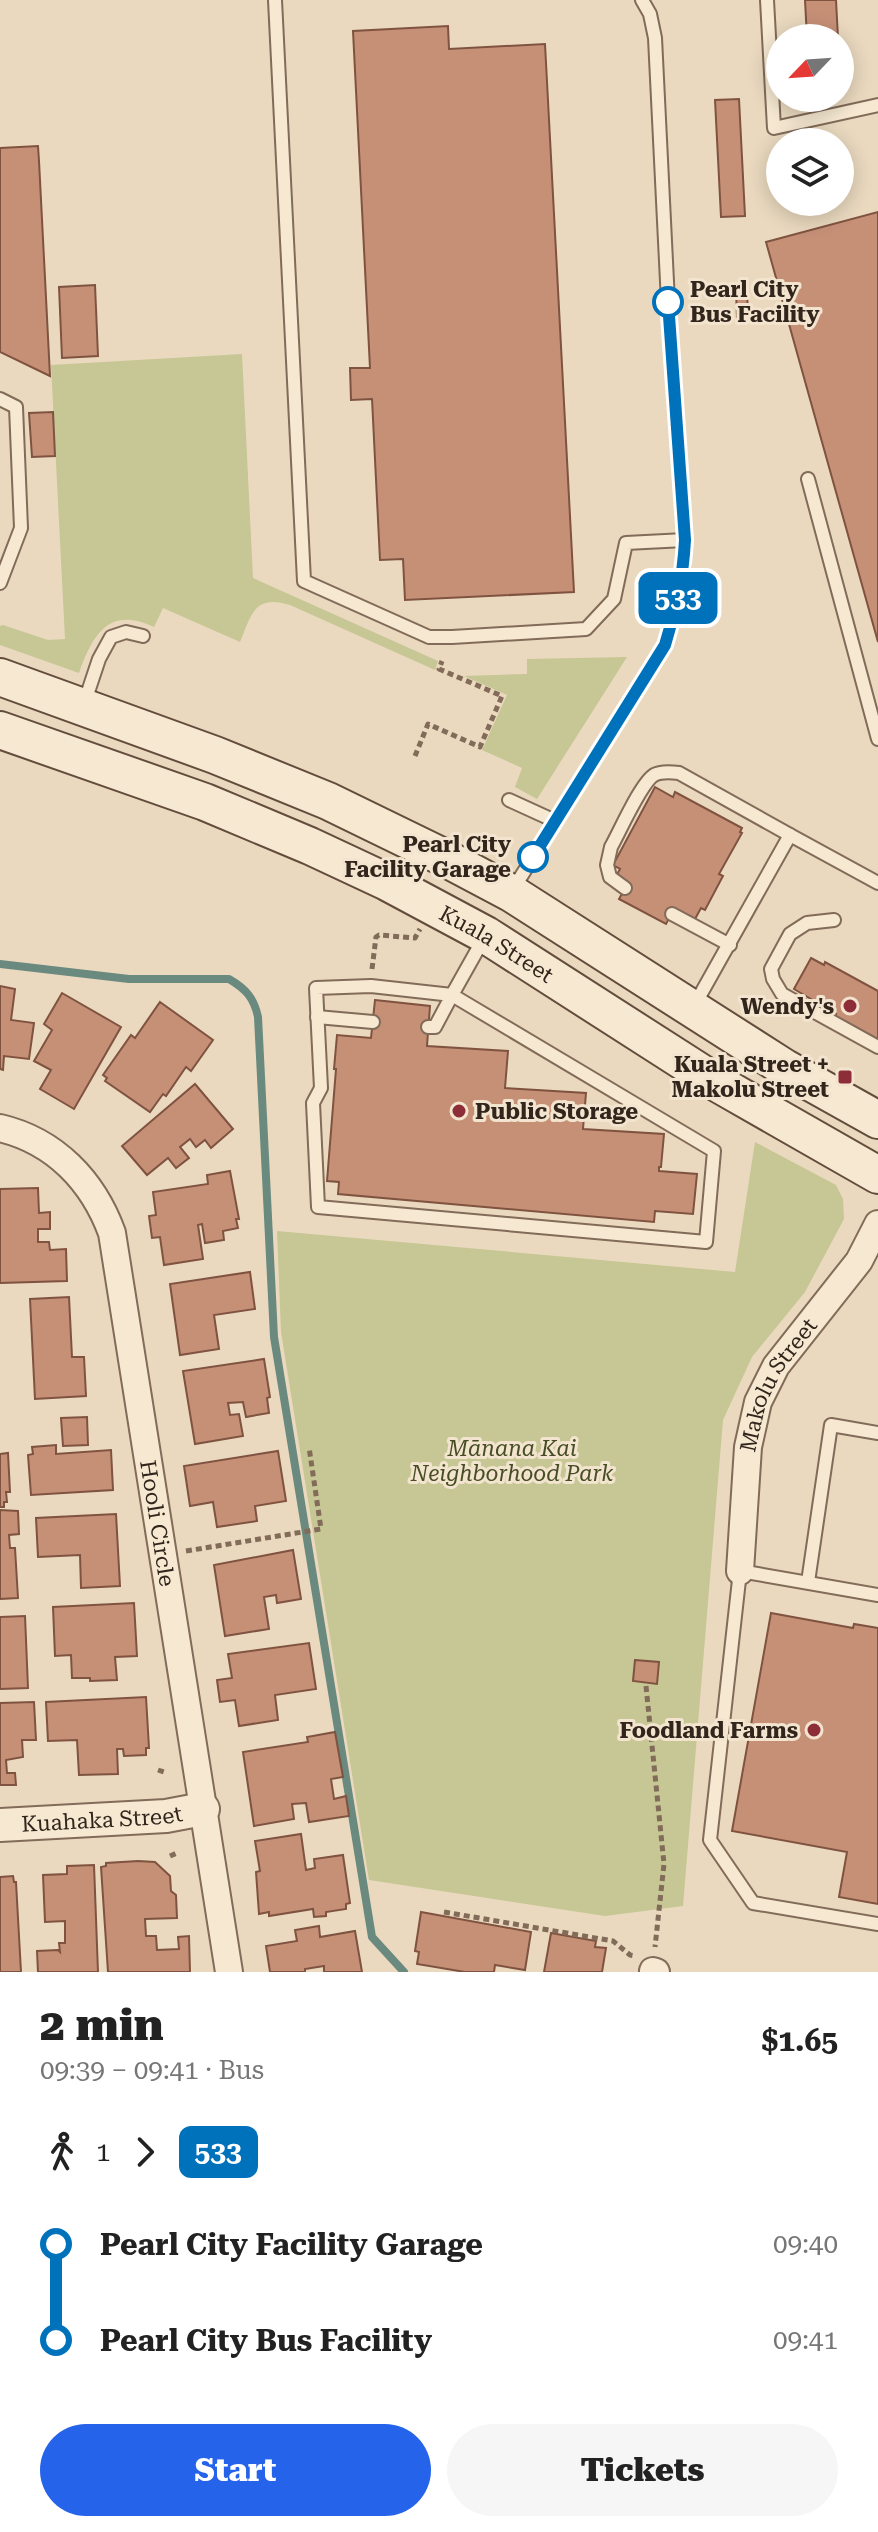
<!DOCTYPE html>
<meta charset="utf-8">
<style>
:root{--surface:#fff;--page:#f6f6f6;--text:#222;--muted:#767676;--accent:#2563eb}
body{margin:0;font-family:"Roboto Serif",serif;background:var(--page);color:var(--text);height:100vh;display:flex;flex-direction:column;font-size:30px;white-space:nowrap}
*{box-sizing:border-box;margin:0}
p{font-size:26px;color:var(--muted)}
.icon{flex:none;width:44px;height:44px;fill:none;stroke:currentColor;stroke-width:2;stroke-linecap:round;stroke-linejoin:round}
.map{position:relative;height:1972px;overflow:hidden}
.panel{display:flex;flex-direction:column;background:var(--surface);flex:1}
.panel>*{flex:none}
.badge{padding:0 16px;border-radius:12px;font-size:28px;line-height:52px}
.needle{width:52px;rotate:245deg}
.controls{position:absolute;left:766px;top:24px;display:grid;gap:16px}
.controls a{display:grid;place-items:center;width:88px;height:88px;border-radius:50%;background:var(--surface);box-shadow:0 4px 20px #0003;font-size:40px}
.map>.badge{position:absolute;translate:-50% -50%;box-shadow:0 0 0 4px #fff}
.legs{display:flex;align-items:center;gap:12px;height:88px;padding:0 40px;font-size:26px}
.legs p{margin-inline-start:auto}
.headline{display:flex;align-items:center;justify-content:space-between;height:136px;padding:0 40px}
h1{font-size:44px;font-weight:800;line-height:60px}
.action{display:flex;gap:16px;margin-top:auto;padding:16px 40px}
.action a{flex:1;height:92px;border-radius:48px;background:var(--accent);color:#fff;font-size:32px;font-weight:800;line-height:92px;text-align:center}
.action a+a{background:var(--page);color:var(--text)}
ul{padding:0 40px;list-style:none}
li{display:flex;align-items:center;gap:28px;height:96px;font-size:30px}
li i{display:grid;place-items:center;width:12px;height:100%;margin:0 10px;background:currentColor}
li i::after{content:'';width:20px;height:20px;margin:-10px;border:6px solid;border-radius:50%;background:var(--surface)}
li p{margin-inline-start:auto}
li:first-child i{background:linear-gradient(#0000 50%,currentColor 0)}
li:last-child i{background:linear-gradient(currentColor 50%,#0000 0)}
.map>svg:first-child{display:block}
</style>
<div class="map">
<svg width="878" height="1972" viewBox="0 0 878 1972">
<rect width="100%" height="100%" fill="#ead9bf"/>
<g fill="#c6c794">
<path d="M242,354l11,224 185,83 -3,9 -145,-65c-36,-11 -38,9 -50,37l-77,-34 -9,19c-45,-21 -61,7 -75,46l-79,-28v-19l3,-1 45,15 17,-1 -14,-274z"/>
<polygon points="627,657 537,799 515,787 522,768 482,750 507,695 464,676 527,674 527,659"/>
<polygon points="755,1142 836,1185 843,1199 844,1219 805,1292 752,1357 723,1420 683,1906 605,1916 369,1880 281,1332 277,1231 735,1272"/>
</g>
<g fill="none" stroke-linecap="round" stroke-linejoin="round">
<path stroke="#6a897f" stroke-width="8" d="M0,964l129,15h100c17,10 25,19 29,38l16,320 98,600 32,35"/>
</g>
<g fill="#c69077" stroke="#7f5340" stroke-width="2">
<polygon points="805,0 836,0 838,38 807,38"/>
<polygon points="448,26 449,49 545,44 574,592 405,600 403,559 380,560 372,399 351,400 350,368 370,368 353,31"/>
<polygon points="739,99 745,216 721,217 715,100"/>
<polygon points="38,146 39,161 50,376 0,352 0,148"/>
<polygon points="878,212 878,642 766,242"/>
<polygon points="95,285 98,356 62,358 59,287"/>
<polygon points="747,289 748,317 737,317 736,290"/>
<polygon points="53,412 55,456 32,457 29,413"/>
<polygon points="655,787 673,797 675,792 742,828 740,832 742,833 719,874 723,876 705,910 701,908 695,919 692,917 691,921 673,911 666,924 619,899 626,886 614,880 620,869 613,865"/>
<polygon points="811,958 824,965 825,962 878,991 878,1041 835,1018 836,1014 794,989"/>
<polygon points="0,986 15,989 11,1020 34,1023 29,1059 4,1056 3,1070 0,1069"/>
<polygon points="62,993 121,1027 74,1109 40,1089 51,1070 34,1061 52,1030 44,1024"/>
<polygon points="375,1000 430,1006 427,1046 508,1051 505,1088 586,1093 583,1129 664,1134 661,1167 659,1167 659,1171 697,1174 693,1214 655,1211 654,1222 338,1194 339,1182 327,1181 336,1069 334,1069 337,1035 371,1038"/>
<polygon points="160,1002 213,1040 191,1071 186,1067 166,1096 163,1094 150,1112 105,1081 107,1078 103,1075 131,1035 135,1038"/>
<polygon points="195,1084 233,1129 211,1148 205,1140 196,1147 190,1139 180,1147 189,1158 176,1168 168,1158 147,1175 122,1146"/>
<polygon points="230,1171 239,1219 236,1219 238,1228 223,1231 224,1240 205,1243 202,1224 198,1225 203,1259 164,1265 160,1237 152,1238 149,1216 156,1215 153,1192 208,1184 207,1175"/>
<polygon points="38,1188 39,1213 50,1212 50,1229 38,1229 38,1242 49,1242 50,1250 66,1249 67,1281 0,1283 0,1189"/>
<polygon points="250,1272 255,1309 214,1315 219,1349 180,1355 170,1284"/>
<polygon points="69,1297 72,1357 84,1357 86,1396 35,1399 30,1299"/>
<polygon points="264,1359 270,1397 267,1398 269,1413 246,1417 243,1402 228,1403 230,1415 239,1414 243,1436 195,1444 183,1371"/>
<polygon points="87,1417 88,1445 63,1446 61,1418"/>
<polygon points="56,1445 56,1454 111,1450 113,1490 31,1495 28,1455 33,1454 32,1447"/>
<polygon points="278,1451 286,1501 255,1506 257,1521 217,1527 213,1502 190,1506 184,1466"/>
<polygon points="8,1453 10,1492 6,1492 7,1502 4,1502 4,1507 0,1507 0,1454"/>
<polygon points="0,1510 18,1511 19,1534 9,1535 10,1548 15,1548 18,1598 0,1599"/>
<polygon points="116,1514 120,1586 81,1588 80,1555 38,1557 36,1518"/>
<polygon points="293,1550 301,1599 277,1603 276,1595 264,1597 269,1629 225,1636 214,1565"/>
<polygon points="134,1603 137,1656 115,1657 117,1680 90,1681 90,1678 72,1678 71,1655 55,1656 53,1607"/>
<polygon points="771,1613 853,1628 854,1624 878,1628 878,1904 839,1897 847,1852 732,1831"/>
<polygon points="25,1616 28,1688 0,1689 0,1617"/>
<polygon points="309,1643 316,1689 275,1695 278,1720 239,1726 235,1700 220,1702 217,1680 232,1678 228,1654"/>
<polygon points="635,1660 659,1662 657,1684 633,1681"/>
<polygon points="146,1697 149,1748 146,1748 146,1755 124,1756 123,1749 117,1749 118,1774 79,1775 77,1740 48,1741 46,1702"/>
<polygon points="34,1702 36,1740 22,1740 23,1757 6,1760 7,1773 15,1773 16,1785 0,1785 0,1703"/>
<polygon points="335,1732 343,1777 331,1779 334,1799 346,1796 349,1816 309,1822 306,1803 292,1804 294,1819 254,1826 243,1752 308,1742 307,1737"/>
<polygon points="301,1834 306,1870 315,1868 314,1859 343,1855 350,1903 346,1904 346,1909 326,1912 326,1916 314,1917 313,1909 269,1916 269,1912 259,1914 256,1872 260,1871 255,1841"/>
<polygon points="138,1861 155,1862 170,1876 171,1891 176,1895 177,1918 145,1919 146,1936 156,1936 157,1950 179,1949 178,1937 189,1936 190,1972 108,1972 101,1867 106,1866 106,1863"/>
<polygon points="94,1865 98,1972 38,1972 37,1951 58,1950 60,1952 59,1943 65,1943 65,1921 45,1922 43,1875 67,1874 67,1866"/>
<polygon points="13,1876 14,1882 16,1882 21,1972 0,1972 0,1877"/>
<polygon points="421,1912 531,1932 525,1970 495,1965 494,1972 465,1972 417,1964 419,1952 415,1951"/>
<polygon points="319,1926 320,1937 355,1931 362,1972 324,1972 324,1966 305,1969 305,1972 270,1972 266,1946 297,1941 295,1930"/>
<polygon points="551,1933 596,1941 595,1947 606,1948 602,1972 544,1972"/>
</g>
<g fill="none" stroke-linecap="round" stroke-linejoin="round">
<defs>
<g id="service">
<polyline points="275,0 304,581 429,637 452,637 586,629 614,599 626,543 685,540"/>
<polyline points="767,0 774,128 878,105"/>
<polyline points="0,399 16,407 21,528 0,583"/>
<polyline points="808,479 878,739"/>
<polyline points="84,704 99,659 111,637 126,632 143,636"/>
<polyline points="509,800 555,821"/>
<path d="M625,888l-15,-11 -3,-12 4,-18c9,-16 30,-64 43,-72 7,-4 17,-3 25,-2l111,62"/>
<polyline points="512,891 665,645 683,577 685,540 668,302 655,38 650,14 642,0"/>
<polyline points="672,914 730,945"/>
<polyline points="834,920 807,923 790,934 771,969 773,979 782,994 878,1047"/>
<polyline points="694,1006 790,835 878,883"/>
<polyline points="317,1017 373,1022"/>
<polyline points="428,1027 435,1027 452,995 714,1151 706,1242 318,1207 313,1103 321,1088 316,988 371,986 452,995 484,938"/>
<polyline points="808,1582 831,1425 878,1433"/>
<polyline points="878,1595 740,1571 710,1840 753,1903 878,1924"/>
</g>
<g id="minor">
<path id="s1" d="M0,1128c55,13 93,53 112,105l117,739"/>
<path id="s2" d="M740,1571l8,-124 10,-45 18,-36 83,-105 19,-37"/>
<polyline points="653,1971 656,1972"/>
</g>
<g id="tertiary">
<path id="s3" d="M0,1825l166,-9 37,-7"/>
</g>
<g id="secondary">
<polyline points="0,677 215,755 328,801 445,858 511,893 785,1068 878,1120"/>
<path id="s4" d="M0,730l205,72 105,44 77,36 99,53 231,148 161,92"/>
</g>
</defs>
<use href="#service" stroke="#826b59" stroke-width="16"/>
<use href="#minor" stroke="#826b59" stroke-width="30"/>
<use href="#tertiary" stroke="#826b59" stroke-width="36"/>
<use href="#secondary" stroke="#634c3c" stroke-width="40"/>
<g stroke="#826b59" stroke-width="5" stroke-dasharray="6 4" stroke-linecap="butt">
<polyline points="415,756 428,724 480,747 502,696 439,669 442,661"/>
<polyline points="372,969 376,937 379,935 415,938 420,929"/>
<polyline points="186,1551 321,1529 309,1447"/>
<polyline points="646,1686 664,1864 655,1947"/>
<polyline points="158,1770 164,1772"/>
<polyline points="170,1856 177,1853"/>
<polyline points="444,1912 613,1941 630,1955 636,1956"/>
</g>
<use href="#service" stroke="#f6e8d1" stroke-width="12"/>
<use href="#minor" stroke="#f6e8d1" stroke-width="26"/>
<use href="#tertiary" stroke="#f6e8d1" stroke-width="32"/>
<use href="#secondary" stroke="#f6e8d1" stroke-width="36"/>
</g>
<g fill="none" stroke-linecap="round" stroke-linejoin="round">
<defs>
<path id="line-1" d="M533,857l132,-212c11,-37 18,-67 20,-105l-17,-238"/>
</defs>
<use href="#line-1" stroke="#fff" stroke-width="18"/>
<use href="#line-1" stroke="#0072bc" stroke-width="12"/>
</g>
<g fill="#fff" stroke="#0072bc" stroke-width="4">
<circle cx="668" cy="302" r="14"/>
<circle cx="533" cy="857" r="14"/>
</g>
<g fill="#8d2d37" stroke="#f2e4ce" stroke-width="3">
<circle cx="850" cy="1006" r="8"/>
<rect x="837" y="1069" width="16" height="16" rx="4"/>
<circle cx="459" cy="1111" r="8"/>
<circle cx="814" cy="1730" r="8"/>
</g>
<g text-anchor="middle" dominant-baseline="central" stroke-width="6" stroke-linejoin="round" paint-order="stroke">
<g font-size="22" font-weight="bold" fill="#32251c" stroke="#f2e4ce" text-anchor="start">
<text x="690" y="289">Pearl City<tspan x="690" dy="25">Bus Facility</tspan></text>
<text x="511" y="844" text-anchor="end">Pearl City<tspan x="511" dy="25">Facility Garage</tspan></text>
</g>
<g font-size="22" fill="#32251c" stroke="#f2e4ce">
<text stroke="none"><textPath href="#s4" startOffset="542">Kuala Street</textPath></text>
<text stroke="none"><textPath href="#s2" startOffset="194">Makolu Street</textPath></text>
<text stroke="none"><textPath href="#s1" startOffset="454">Hooli Circle</textPath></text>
<text stroke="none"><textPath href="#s3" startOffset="102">Kuahaka Street</textPath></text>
</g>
<g font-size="22" font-weight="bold" fill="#32251c" stroke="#f2e4ce" text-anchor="end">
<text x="834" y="1006">Wendy's</text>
<text x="829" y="1064">Kuala Street +<tspan x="829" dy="25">Makolu Street</tspan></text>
<text x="475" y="1111" text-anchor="start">Public Storage</text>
<text x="798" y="1730">Foodland Farms</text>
</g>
<g font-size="22" font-style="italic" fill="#474d24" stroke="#f2e4ce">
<text x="512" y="1448">Mānana Kai<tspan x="512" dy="25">Neighborhood Park</tspan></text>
</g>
</g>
</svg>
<div class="controls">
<a><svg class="needle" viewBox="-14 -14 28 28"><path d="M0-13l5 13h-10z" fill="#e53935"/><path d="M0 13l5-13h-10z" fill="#767676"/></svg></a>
<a><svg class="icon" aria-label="layers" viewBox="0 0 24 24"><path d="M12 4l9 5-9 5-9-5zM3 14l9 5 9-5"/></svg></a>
</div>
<b class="badge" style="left:678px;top:598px;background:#0072bc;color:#fff">533</b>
</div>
<section class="panel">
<div class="headline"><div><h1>2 min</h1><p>09:39 – 09:41 · Bus</p></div><b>$1.65</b></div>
<div class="legs"><svg class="icon" aria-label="walk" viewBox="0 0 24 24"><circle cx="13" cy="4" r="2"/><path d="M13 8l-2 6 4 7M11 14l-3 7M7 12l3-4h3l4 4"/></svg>1<svg class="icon" aria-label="forward" viewBox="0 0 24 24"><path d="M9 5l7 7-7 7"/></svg><b class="badge" style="background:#0072bc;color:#fff">533</b></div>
<ul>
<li><i style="color:#0072bc"></i><b>Pearl City Facility Garage</b><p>09:40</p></li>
<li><i style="color:#0072bc"></i><b>Pearl City Bus Facility</b><p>09:41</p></li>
</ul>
<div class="action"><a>Start</a><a>Tickets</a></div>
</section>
